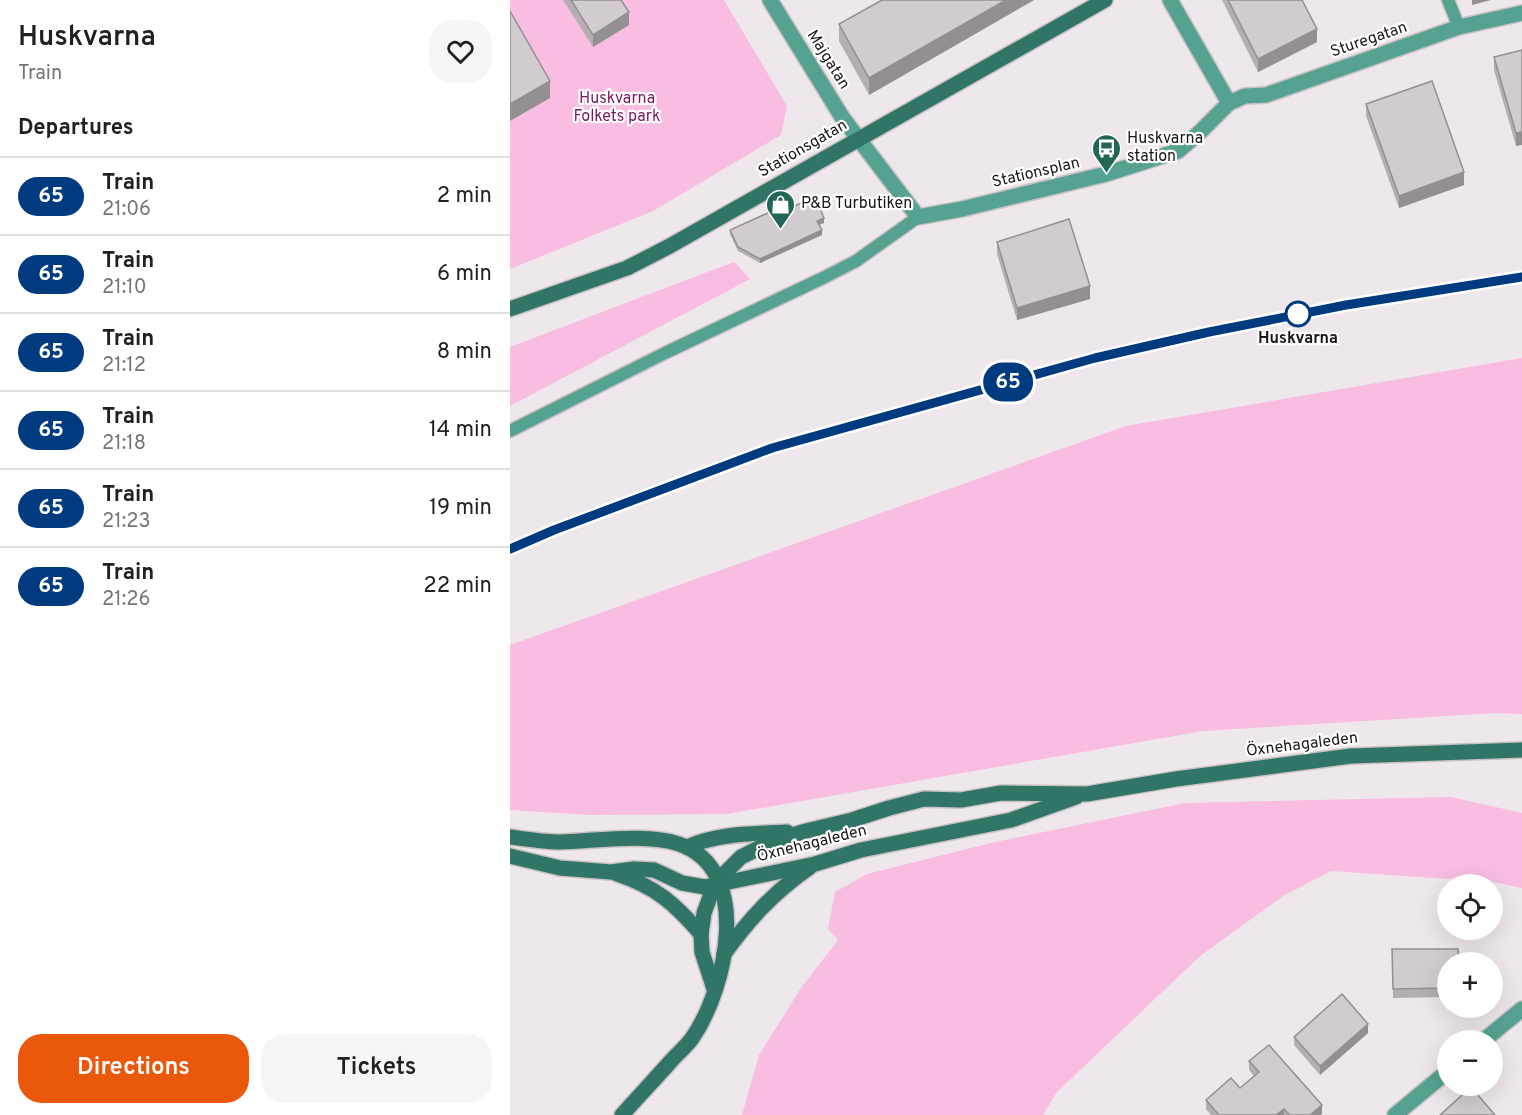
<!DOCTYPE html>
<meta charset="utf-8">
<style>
:root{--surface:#fff;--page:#f6f6f6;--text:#202124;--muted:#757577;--line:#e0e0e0;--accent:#ea580c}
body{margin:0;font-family:Overpass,sans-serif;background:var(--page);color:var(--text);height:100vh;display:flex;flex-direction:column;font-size:22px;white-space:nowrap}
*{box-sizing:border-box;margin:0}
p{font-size:20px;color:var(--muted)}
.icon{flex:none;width:33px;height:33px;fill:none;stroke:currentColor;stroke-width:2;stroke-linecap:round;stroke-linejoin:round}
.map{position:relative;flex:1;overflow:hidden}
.side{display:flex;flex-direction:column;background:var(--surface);width:510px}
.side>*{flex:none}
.badge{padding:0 12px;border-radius:20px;font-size:21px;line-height:39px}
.buttons{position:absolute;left:927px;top:874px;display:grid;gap:12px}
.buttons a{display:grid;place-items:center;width:66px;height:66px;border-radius:50%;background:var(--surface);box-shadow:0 6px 24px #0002;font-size:30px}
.map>.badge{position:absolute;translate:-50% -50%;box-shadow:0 0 0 3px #fff}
h2{padding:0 18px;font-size:22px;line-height:54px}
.round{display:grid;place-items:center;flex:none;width:63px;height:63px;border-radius:24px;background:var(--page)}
.summary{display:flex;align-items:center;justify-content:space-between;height:102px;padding:0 18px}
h1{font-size:28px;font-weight:600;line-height:45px}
.primary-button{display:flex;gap:12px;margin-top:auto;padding:12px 18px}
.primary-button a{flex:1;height:69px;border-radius:24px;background:var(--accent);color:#fff;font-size:24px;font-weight:600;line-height:69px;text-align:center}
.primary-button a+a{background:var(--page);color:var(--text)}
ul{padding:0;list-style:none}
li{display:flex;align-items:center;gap:18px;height:78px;padding:0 18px;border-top:2px solid var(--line)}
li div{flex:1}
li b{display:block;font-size:22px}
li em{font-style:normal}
li .badge{min-width:66px;font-weight:700;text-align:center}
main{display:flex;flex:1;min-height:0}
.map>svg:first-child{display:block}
</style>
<main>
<section class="side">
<div class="summary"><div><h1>Huskvarna</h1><p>Train</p></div><a class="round"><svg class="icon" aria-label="heart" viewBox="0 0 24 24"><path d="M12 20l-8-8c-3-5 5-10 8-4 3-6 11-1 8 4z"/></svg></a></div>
<h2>Departures</h2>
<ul>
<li><span class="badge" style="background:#003b80;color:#fff">65</span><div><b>Train</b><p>21:06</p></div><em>2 min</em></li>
<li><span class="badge" style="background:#003b80;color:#fff">65</span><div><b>Train</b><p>21:10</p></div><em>6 min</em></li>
<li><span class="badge" style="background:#003b80;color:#fff">65</span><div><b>Train</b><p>21:12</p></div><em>8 min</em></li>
<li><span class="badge" style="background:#003b80;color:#fff">65</span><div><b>Train</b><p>21:18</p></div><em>14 min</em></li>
<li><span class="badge" style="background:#003b80;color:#fff">65</span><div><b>Train</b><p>21:23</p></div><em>19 min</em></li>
<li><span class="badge" style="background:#003b80;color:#fff">65</span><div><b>Train</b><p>21:26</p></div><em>22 min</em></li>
</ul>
<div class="primary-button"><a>Directions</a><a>Tickets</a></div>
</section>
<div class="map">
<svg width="1012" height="1115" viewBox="0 0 1012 1115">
<rect width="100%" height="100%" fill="#eee7eb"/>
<g fill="#f8bde1">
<polygon points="0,0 214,0 277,106 271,135 143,211 0,269"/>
<polygon points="224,262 240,279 0,406 0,347"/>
<polygon points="1012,358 1012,714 985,713 693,731 217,814 80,815 0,810 0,645 616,426"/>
<polygon points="941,797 1012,813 1012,888 983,882 821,871 773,896 690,956 546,1093 533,1115 232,1115 249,1055 291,988 328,940 318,929 325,892 357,874 485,842 675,803"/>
</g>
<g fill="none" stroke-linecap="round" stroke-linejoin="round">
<defs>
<g id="lane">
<polyline points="938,0 949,27"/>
<polyline points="0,431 155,353 315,277 346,261 408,217"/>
</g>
<g id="street">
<polyline points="260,0 332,117 408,217 452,209 596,174 668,151 689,133 719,103 660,0"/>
<polyline points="719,103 735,96 756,95 949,27 1012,13"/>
<polyline points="973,1041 1012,1009"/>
<polyline points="885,1115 938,1071"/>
</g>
<g id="secondary">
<polyline points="0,309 117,268 158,247 595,0"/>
<path d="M0,837c16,2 34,5 50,5 36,-1 86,-9 119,2 75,26 47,144 14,193 -6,9 -15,16 -22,24 -16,18 -33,36 -49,54"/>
<path d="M177,847c32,-14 66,-13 100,-15"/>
<polyline points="0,856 50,868 101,872 124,869 144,870 172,883 195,887 305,864 351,850 501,820 566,797"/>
<path d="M107,874c39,13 57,29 84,60"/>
<path d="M214,954c25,-35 50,-62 86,-87"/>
<polyline points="204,989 192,952 191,934 194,913 201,894 215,873 231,857 263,841 296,831 342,820 379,808 414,799 451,800 491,793 577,794 666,779 841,756 1012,750"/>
</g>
</defs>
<use href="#lane" stroke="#c8c2c5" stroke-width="15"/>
<use href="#street" stroke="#c8c2c5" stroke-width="18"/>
<use href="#secondary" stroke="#c8c2c5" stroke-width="18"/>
<use href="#lane" stroke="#56a290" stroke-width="12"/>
<use href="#street" stroke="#56a290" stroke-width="15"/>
<use href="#secondary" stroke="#317566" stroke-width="15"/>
<polyline stroke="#827d80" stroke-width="4.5" points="0,549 44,529 262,448 585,358 699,332 836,305 1012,277"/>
</g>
<g fill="#b5afb3">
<polygon points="53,0 111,0 119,25 83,47"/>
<polygon points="372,0 524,0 359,95 329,41 329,24"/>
<polygon points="712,0 792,0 807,42 748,72"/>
<polygon points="1012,50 1006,146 984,70 984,57"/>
<polygon points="856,104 954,185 889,208 856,116"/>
<polygon points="273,211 314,223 309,225 312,235 250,263 228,251 220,234 220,230"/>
<polygon points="487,242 580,299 507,320 487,254"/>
<polygon points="882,949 938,963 938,997 883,998"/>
<polygon points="858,1033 810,1075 784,1045 784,1037"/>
<polygon points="739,1061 812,1114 810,1115 701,1115 696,1109 696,1100 730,1088 744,1076 739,1070"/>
</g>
<g fill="#938f92">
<polygon points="496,0 524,0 359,95 359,78"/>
<polygon points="962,0 981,0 962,5"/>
<polygon points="119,12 119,25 83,47 83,35"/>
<polygon points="807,29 807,42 748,72 748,59"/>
<polygon points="40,81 40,98 0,121 0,104"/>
<polygon points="1012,132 1012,145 1006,146 1006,133"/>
<polygon points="954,172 954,185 889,208 889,196"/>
<polygon points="314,218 314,223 307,225 307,221"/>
<polygon points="312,230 312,235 250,263 250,259"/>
<polygon points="580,286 580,299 507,320 507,308"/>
<polygon points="858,1024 858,1033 810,1075 810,1066"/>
<polygon points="812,1105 812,1114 810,1115 800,1115"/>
<polygon points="774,1109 774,1115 766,1115"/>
</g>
<g fill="#d2ccd0" stroke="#938f92" stroke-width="1.5">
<polygon points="61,0 111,0 119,12 83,35"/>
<polygon points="372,0 496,0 359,78 329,24"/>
<polygon points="718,0 792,0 807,29 748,59"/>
<polygon points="0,11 40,81 0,104"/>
<polygon points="1012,50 1012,132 1006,133 984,57"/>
<polygon points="922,81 954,172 889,196 856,104"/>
<polygon points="305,197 314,218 307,221 312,230 250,259 228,247 220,230 271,207 273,211"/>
<polygon points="559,219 580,286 507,308 487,242"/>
<polygon points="882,949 948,949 949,963 938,963 938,988 883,989"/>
<polygon points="832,994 858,1024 810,1066 784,1037"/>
<polygon points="759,1045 812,1105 800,1115 780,1115 774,1109 766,1115 709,1115 696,1100 721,1078 730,1088 749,1072 739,1061"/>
<polygon points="961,1087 985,1115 930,1115"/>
</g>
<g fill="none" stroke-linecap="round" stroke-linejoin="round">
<defs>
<polyline id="line" points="0,549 44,530 262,448 585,358 699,332 836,305 1012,277"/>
</defs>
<use href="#line" stroke="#fff" stroke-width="14"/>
<use href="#line" stroke="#003b80" stroke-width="9"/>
</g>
<defs>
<symbol id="bus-pin" viewBox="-11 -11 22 30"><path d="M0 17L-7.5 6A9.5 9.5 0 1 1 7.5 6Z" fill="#226658" stroke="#fff"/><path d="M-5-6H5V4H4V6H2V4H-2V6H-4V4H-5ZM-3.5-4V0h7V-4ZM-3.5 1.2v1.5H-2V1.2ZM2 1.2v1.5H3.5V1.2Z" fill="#fff"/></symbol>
<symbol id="shop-pin" viewBox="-11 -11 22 30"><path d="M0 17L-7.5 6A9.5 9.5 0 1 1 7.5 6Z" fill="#226658" stroke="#fff"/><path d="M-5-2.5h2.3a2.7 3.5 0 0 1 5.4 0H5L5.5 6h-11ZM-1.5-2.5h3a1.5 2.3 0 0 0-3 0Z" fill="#fff"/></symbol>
</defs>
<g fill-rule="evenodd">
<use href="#bus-pin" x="580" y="132" width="33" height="45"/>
<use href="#shop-pin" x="254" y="188" width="33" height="45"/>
</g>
<circle fill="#fff" stroke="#003b80" stroke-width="3" cx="788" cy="314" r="12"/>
<g text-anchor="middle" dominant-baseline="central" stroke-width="4.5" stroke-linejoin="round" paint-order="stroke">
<g font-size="16" fill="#1a1719" stroke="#fff">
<text transform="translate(859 40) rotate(-19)">Sturegatan</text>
<text transform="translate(318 60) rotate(58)">Majgatan</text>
<text transform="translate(293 149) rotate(-30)">Stationsgatan</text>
<text transform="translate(526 173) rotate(-13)">Stationsplan</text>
<text transform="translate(792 745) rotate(-7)">Öxnehagaleden</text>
<text transform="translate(302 844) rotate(-14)">Öxnehagaleden</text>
</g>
<g font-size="16" fill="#79195e" stroke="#fff">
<text x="107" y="99">Huskvarna<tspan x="107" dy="18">Folkets park</tspan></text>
</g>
<g font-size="16" fill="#1a1719" stroke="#fff" text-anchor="start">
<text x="617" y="139">Huskvarna<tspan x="617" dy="18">station</tspan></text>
<text x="291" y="204">P&amp;B Turbutiken</text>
</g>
<g font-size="16" font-weight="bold" fill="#1a1719" stroke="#fff">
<text x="788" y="339">Huskvarna</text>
</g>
</g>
</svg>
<div class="buttons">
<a><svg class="icon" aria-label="locate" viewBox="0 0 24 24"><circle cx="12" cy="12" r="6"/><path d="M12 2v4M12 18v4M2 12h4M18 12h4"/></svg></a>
<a>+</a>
<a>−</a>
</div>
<b class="badge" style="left:498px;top:382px;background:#003b80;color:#fff">65</b>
</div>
</main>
